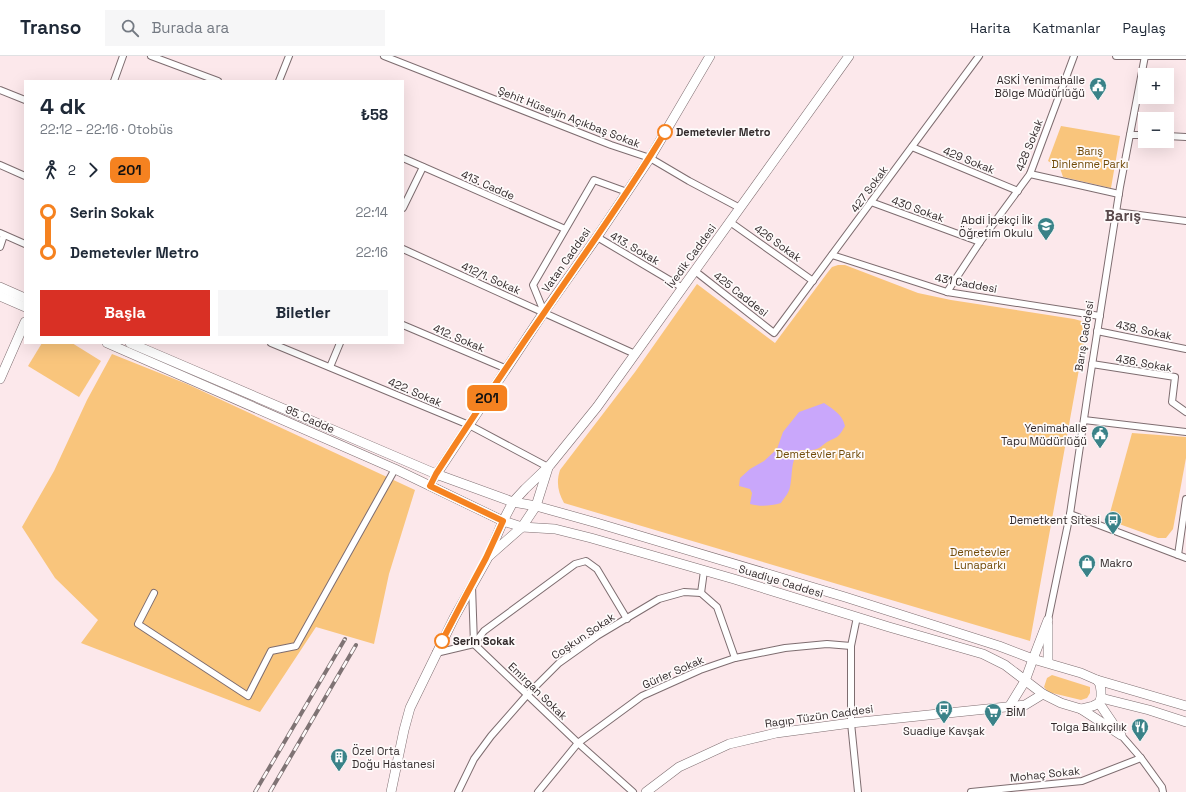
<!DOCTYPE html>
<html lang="tr">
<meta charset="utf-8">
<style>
:root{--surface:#fff;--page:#f6f6f7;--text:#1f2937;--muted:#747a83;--line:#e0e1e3;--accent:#d93025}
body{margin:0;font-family:"Space Grotesk",sans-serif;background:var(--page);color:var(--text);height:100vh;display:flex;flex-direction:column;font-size:15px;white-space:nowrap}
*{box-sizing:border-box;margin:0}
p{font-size:13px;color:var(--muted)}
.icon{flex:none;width:22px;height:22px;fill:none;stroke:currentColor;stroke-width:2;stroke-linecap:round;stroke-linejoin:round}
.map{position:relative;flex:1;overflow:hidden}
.details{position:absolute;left:24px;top:24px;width:380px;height:264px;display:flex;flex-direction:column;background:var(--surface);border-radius:0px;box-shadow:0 4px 16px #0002}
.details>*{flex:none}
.badge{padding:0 8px;border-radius:6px;font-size:14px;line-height:26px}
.controls{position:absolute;left:1138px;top:12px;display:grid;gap:8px}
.controls a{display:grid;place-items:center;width:36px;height:36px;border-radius:0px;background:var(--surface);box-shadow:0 4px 16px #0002;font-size:20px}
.map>.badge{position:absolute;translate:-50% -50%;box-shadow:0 0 0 2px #fff}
.legs{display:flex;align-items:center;gap:6px;height:44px;padding:0 16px;font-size:13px}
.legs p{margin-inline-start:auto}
.headline{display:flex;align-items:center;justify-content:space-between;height:68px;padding:0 16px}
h1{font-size:22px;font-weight:700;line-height:30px}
.primary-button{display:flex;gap:8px;margin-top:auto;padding:8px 16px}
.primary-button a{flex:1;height:46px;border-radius:0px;background:var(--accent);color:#fff;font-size:16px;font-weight:700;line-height:46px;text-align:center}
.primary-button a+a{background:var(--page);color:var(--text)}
ul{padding:0 16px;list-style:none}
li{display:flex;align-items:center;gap:14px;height:40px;font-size:15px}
li i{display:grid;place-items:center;width:6px;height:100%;margin:0 5px;background:currentColor}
li i::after{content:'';width:10px;height:10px;margin:-5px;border:3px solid;border-radius:50%;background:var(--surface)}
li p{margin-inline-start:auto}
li:first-child i{background:linear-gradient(#0000 50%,currentColor 0)}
li:last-child i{background:linear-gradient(currentColor 50%,#0000 0)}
header{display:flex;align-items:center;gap:24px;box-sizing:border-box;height:56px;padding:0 20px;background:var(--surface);border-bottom:1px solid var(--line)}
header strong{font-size:19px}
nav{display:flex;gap:22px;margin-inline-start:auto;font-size:14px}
.search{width:280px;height:36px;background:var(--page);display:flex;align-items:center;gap:10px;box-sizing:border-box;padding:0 14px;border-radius:0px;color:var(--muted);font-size:15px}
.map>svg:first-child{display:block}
</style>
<header>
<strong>Transo</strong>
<div class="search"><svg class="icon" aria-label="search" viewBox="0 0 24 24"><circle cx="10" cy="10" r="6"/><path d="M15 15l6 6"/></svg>Burada ara</div>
<nav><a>Harita</a><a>Katmanlar</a><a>Paylaş</a></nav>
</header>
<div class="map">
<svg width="1186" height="736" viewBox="0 0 1186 736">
<rect width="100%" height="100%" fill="#fce8eb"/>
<g fill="#f9c57c">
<polygon points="1061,70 1120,80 1111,132 1063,121 1060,112 1048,105"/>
<path d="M838,209h7l73,28 33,7 123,19 11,3 2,3 -57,316 -466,-138c-6,-11 -8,-21 -4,-33l75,-98 62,-88 78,59 53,-71 4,-5z"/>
<polygon points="42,287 72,287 101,305 79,341 28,310"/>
<polygon points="112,298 187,328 415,434 389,518 374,588 316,571 260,656 81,587 98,564 55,522 22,471 54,415 87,344"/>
<polygon points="1132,377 1186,381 1186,402 1173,473 1166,482 1158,482 1108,464"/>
<polygon points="1052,619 1090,631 1090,637 1087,642 1081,644 1048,636 1044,631 1047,622"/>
</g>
<path fill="#c9a7fb" d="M824,347c10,7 18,11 21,23 -7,12 -6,10 -18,16 -3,2 -5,4 -8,6 -5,3 -12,2 -19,2 -10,10 -7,24 -10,37 -1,6 -6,11 -9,16 -11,3 -20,4 -31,1l2,-11 -2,-4 -11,-3 1,-8 10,-9 14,-8 13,-12 6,-17 16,-20z"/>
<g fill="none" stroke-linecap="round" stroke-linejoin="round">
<defs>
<g id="street">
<polyline points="151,0 218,25"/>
<polyline points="384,0 611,89 650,102 689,125 740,152"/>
<polyline points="1116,0 1186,0"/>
<polyline points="114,25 123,0"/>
<polyline points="279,25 289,0"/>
<polyline points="0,34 25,44"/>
<polyline points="1130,79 1145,79"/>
<polyline points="1167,80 1186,81"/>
<polyline points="912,91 1018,135"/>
<polyline points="403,102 565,173"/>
<polyline points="0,109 25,120"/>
<polyline points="1030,118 1119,138"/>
<polyline points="871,146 980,186"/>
<polyline points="403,152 423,111"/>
<polyline points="1116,156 1186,165"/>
<polyline points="730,166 813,225"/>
<polyline points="0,177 25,188"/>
<polyline points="597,181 683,232"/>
<polyline points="0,191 4,179"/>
<polyline points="403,193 635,298"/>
<polyline points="832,199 947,236 1100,260"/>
<polyline points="695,215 774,277 979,0"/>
<polyline points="947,236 980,186 1030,118 1074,0"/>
<polyline points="544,256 533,229 594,124 627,136"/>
<polyline points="403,269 507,313"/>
<polyline points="1097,275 1186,293"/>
<polyline points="271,287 469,369 548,411"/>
<polyline points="1092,308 1175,321 1172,346 1186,356"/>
<polyline points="330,311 340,287"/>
<polyline points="1084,364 1186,376"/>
<polyline points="1070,458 1186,502"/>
<polyline points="1178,499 1186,443"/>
<polyline points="472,530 474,588 578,687 633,736"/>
<polyline points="154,537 138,568 248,640 271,595 296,590 395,413"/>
<polyline points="701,537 717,551 735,602"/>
<polyline points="701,537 704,515"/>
<polyline points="857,561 851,590 851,667 858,736"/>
<polyline points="1048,564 1070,458 1090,322 1120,131 1145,0"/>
<polyline points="436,597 474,588 484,575 575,508 586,505 597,513 627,563"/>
<polyline points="1121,679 1141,702 1162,731 1163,736"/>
<polyline points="458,736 474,703 491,680 527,639 559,607 597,580 659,543 684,536 701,537"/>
<polyline points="538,736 578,687 642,640 700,614 735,602 785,592 827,588 851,590"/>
<polyline points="971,736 1082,725 1141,702"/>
</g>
<g id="secondary">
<polyline points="0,231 25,242"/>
<polyline points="0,240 25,251"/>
<polyline points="107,287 395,413 503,465 522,471 555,473 591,482 734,523 889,571 983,598 1005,609 1043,638 1061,647 1081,653 1093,650 1099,647 1101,642 1101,635 1100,628 1097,624 1081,617 1033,603 1025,625 1009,651"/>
<polyline points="130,287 436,418 513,446 536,450 597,467 845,541 999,590 1033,603 1048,564"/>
<polyline points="0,323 25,266"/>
<polyline points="434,422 544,256 597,181 650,102 710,0"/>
<polyline points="489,500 522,471 536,450 548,412"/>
<polyline points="1048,569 1048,606"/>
<polyline points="1097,624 1186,650"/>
<polyline points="1101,642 1149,654 1186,666"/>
<polyline points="1099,647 1118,675"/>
<polyline points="1081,653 1121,679"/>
<polyline points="391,736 404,674 410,652 454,562 487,503 503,465 513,446 525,433 550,409 597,351 849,0"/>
<polyline points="646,736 679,711 729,688 776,677 851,667 1025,649 1043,638"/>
</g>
</defs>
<use href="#street" stroke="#7e6d70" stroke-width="8"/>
<use href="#secondary" stroke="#7e6d70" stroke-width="10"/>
<use href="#street" stroke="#fff" stroke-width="6"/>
<use href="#secondary" stroke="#fff" stroke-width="9"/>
<defs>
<g id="rail">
<polyline points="255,736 345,583"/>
<polyline points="270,736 356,589"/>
</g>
</defs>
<use href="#rail" stroke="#7f7374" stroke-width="4"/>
<use href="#rail" stroke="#fefafa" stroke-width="2.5" stroke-dasharray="8" stroke-linecap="butt"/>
</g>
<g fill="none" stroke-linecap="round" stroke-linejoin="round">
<defs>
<path id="line-1" d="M442,585l22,-42 22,-41 17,-37 -73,-35 6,-12c35,-54 71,-108 108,-161 41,-60 84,-119 121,-181"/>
</defs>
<use href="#line-1" stroke="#fff" stroke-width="9"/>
<use href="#line-1" stroke="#f58220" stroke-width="6"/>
</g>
<defs>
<symbol id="civic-pin" viewBox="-11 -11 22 30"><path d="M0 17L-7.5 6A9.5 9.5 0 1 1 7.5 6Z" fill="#3a8288" stroke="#fefafa"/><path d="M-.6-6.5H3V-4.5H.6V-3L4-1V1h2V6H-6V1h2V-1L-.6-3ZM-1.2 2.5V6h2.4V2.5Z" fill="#fff"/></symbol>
<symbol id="school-pin" viewBox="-11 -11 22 30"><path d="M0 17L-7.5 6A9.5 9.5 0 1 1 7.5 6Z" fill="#3a8288" stroke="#fefafa"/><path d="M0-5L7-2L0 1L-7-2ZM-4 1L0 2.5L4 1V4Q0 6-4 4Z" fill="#fff"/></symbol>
<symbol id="bus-pin" viewBox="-11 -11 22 30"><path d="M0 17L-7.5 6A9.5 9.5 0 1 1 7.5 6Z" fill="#3a8288" stroke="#fefafa"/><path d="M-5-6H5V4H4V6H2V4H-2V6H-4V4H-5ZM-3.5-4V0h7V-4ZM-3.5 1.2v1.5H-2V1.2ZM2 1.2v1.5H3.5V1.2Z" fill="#fff"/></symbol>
<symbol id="shop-pin" viewBox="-11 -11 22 30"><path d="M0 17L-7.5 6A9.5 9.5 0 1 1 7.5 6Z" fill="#3a8288" stroke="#fefafa"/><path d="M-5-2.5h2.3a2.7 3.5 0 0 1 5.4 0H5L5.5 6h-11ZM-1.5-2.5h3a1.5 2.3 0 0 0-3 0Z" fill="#fff"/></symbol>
<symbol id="supermarket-pin" viewBox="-11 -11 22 30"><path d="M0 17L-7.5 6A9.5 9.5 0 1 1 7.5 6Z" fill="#3a8288" stroke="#fefafa"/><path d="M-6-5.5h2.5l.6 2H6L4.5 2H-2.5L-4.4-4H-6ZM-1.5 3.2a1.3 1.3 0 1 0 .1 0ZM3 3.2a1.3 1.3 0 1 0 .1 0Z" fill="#fff"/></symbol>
<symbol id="restaurant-pin" viewBox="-11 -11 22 30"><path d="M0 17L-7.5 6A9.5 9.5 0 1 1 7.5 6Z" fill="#3a8288" stroke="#fefafa"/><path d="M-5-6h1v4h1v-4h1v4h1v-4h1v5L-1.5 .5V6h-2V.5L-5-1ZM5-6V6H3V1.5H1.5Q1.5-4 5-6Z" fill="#fff"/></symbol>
<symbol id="building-pin" viewBox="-11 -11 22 30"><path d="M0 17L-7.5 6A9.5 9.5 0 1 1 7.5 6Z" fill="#3a8288" stroke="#fefafa"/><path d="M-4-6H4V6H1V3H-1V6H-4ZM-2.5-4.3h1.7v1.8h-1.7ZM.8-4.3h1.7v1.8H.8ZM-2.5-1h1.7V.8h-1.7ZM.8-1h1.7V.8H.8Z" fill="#fff"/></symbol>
</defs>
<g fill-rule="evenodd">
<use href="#civic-pin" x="1088" y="20" width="20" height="27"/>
<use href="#school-pin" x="1036" y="160" width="20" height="27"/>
<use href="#civic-pin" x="1090" y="368" width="20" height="27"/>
<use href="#bus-pin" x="1103" y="454" width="20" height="27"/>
<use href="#shop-pin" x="1077" y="497" width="20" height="27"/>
<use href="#bus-pin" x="934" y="643" width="20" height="27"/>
<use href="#supermarket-pin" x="983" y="646" width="20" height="27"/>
<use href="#restaurant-pin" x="1130" y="661" width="20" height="27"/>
<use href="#building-pin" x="329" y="691" width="20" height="27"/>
</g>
<g fill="#fff" stroke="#f58220" stroke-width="2">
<circle cx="665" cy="76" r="7"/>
<circle cx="442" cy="585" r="7"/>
</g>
<g text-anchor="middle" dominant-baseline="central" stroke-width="3.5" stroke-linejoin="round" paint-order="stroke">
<g font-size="11" fill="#322a2b" stroke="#fefafa" text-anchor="end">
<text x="1085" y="24">ASKİ Yenimahalle<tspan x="1085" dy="13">Bölge Müdürlüğü</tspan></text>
<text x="1033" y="164">Abdi İpekçi İlk<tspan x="1033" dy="13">Öğretim Okulu</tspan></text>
<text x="1087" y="372">Yenimahalle<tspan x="1087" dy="13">Tapu Müdürlüğü</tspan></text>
<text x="1100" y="464">Demetkent Sitesi</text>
<text x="1100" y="507" text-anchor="start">Makro</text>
<text x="1006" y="656" text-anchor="start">BİM</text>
<text x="1127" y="671">Tolga Balıkçilık</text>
<text x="944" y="675" text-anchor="middle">Suadiye Kavşak</text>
<text x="352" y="695" text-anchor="start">Özel Orta<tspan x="352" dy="13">Doğu Hastanesi</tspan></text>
</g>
<g font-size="11" fill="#322a2b" stroke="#fefafa">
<text transform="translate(569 61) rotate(21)">Şehit Hüseyin Açıkbaş Sokak</text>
<text transform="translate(1029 89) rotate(-68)">428 Sokak</text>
<text transform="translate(969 104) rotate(22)">429 Sokak</text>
<text transform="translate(488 129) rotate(24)">413. Cadde</text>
<text transform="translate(869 133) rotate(-54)">427 Sokak</text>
<text transform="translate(918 153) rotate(20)">430 Sokak</text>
<text transform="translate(778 187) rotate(36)">426 Sokak</text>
<text transform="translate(635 192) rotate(30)">413. Sokak</text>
<text transform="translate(691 200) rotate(-54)">İvedik Caddesi</text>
<text transform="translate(566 204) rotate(-55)">Vatan Caddesi</text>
<text transform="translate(491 222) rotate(24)">412/1. Sokak</text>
<text transform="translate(966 227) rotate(11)">431 Caddesi</text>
<text transform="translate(741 238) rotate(38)">425 Caddesi</text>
<text transform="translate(1144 274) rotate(12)">438. Sokak</text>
<text transform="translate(1084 280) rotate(-81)">Barış Caddesi</text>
<text transform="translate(459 282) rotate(23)">412. Sokak</text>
<text transform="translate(1144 307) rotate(10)">436. Sokak</text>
<text transform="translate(415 336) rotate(23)">422. Sokak</text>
<text transform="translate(310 363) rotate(24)">95. Cadde</text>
<text transform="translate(781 525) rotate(17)">Suadiye Caddesi</text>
<text transform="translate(583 580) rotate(-34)">Coşkun Sokak</text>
<text transform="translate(673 616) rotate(-24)">Gürler Sokak</text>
<text transform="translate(538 635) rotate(44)">Emirgan Sokak</text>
<text transform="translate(819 660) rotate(-8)">Ragıp Tüzün Caddesi</text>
<text transform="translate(1045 718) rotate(-6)">Mohaç Sokak</text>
</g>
<g font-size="11" font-weight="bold" fill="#322a2b" stroke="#fefafa" text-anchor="start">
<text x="676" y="76">Demetevler Metro</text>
<text x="453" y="585">Serin Sokak</text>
</g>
<g font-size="11" fill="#724c0a" stroke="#fefafa">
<text x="1090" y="95">Barış<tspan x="1090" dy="13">Dinlenme Parkı</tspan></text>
<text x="820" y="398">Demetevler Parkı</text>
<text x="980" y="496">Demetevler<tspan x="980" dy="13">Lunaparkı</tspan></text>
</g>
<g font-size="15" font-weight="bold" fill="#59494b" stroke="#fefafa">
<text x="1123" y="159">Barış</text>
</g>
</g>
</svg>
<div class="controls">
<a>+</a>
<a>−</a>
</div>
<b class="badge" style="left:487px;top:342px;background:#f58220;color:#111">201</b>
<section class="details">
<div class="headline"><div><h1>4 dk</h1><p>22:12 – 22:16 · Otobüs</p></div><b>₺58</b></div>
<div class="legs"><svg class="icon" aria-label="walk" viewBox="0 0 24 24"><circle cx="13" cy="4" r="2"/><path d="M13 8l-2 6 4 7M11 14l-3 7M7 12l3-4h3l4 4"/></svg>2<svg class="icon" aria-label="forward" viewBox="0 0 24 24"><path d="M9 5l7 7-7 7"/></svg><b class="badge" style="background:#f58220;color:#111">201</b></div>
<ul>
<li><i style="color:#f58220"></i><b>Serin Sokak</b><p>22:14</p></li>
<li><i style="color:#f58220"></i><b>Demetevler Metro</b><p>22:16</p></li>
</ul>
<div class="primary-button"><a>Başla</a><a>Biletler</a></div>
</section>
</div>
